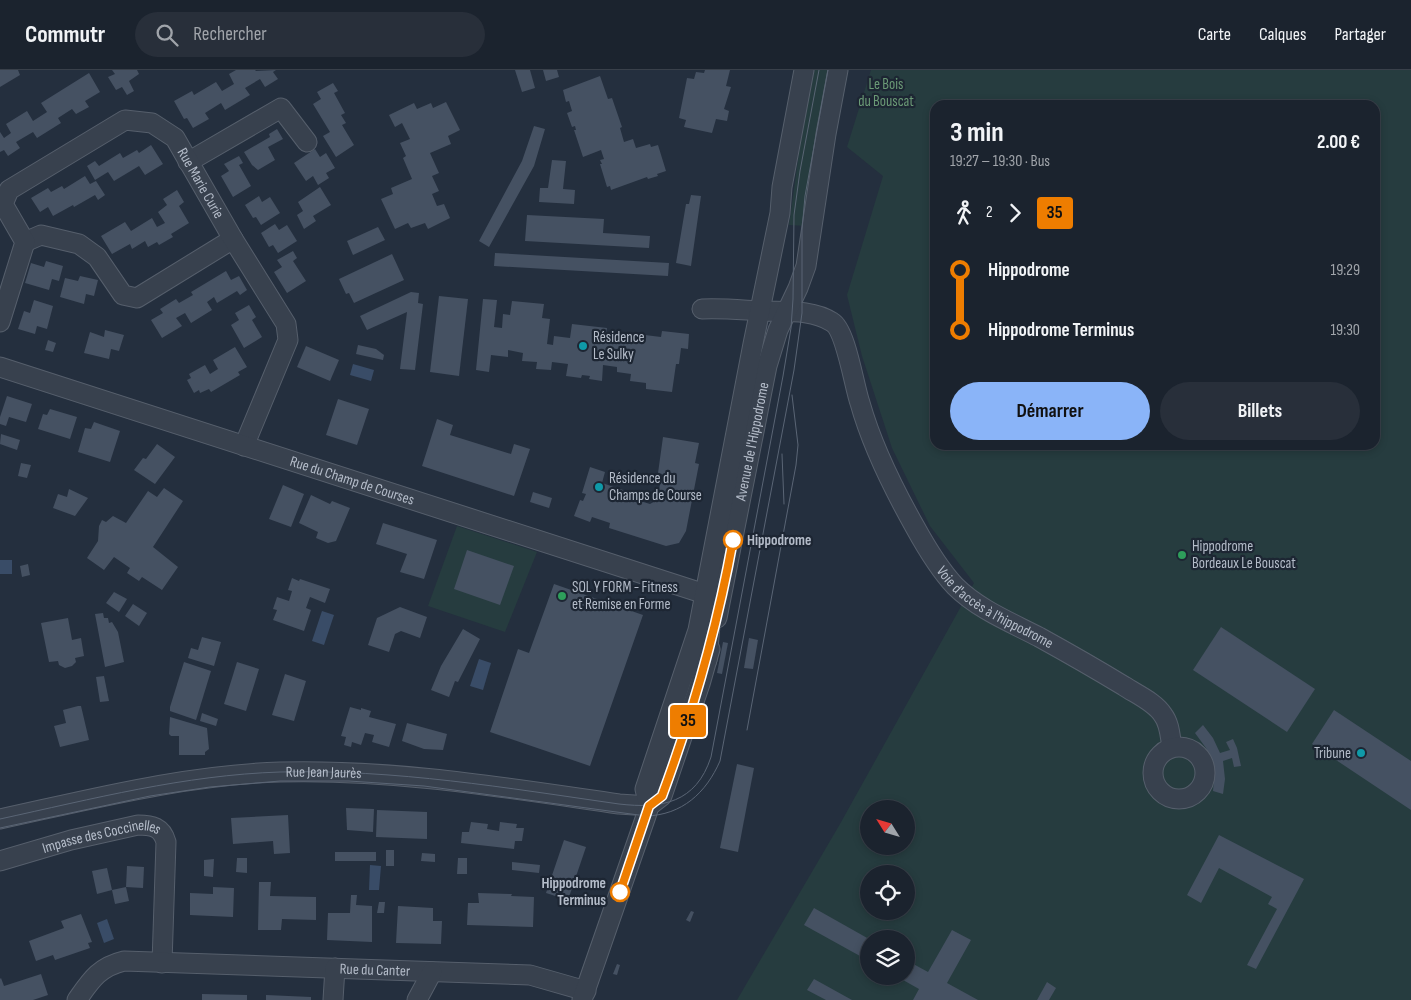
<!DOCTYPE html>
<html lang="fr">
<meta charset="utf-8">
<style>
:root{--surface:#1b232e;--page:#282f3a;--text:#f1f3f6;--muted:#a0a4aa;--line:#39404a;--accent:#8ab4f8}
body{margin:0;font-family:"Sofia Sans Condensed",sans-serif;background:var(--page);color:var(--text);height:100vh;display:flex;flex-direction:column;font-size:19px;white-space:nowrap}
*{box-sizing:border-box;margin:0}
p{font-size:16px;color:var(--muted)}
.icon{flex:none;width:28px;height:28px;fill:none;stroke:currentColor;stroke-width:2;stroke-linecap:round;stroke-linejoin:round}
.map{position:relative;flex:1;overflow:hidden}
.details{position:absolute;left:930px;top:30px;width:450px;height:350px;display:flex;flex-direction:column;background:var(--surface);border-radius:15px;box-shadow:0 2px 8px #0003,0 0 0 1px var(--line)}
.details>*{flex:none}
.badge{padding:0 10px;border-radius:4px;font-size:18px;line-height:32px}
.needle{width:32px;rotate:307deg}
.fabs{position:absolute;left:860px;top:730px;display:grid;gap:10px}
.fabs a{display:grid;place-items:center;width:55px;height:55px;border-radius:50%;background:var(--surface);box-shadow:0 2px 8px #0003,0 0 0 1px var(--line);font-size:25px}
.map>.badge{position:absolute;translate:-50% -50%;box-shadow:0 0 0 2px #fff}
.legs{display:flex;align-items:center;gap:8px;height:55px;padding:0 20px;font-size:16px}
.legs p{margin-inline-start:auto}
.summary{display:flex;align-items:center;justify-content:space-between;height:85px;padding:0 20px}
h1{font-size:28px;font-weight:700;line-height:38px}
.cta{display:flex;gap:10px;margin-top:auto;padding:10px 20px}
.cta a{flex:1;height:58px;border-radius:30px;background:var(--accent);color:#111;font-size:20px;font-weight:700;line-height:58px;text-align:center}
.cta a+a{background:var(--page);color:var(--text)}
ul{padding:0 20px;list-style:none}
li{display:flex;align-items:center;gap:18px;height:60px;font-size:19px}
li i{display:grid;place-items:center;width:8px;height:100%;margin:0 6px;background:currentColor}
li i::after{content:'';width:12px;height:12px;margin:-6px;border:4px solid;border-radius:50%;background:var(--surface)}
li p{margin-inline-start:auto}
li:first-child i{background:linear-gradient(#0000 50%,currentColor 0)}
li:last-child i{background:linear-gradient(currentColor 50%,#0000 0)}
header{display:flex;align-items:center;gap:30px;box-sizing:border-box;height:70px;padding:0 25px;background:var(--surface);border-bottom:1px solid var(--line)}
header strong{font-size:24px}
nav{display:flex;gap:28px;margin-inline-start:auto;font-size:18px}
.search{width:350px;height:45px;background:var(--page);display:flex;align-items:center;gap:12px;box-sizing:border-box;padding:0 18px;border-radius:28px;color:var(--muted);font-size:19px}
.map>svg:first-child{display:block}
</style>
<header>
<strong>Commutr</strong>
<div class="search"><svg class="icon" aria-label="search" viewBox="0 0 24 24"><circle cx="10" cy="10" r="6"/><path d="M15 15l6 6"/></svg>Rechercher</div>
<nav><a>Carte</a><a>Calques</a><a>Partager</a></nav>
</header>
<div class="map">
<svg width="1411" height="930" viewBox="0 0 1411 930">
<rect width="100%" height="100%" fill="#242f3e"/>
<g fill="#263c3f" fill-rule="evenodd">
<polygon points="814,0 832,0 806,156 789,155 800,75"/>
<path d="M871,0h540v930h-674l103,-176 134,-241 -44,-57 -38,-78 -30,-92 -15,-61 36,-119 -36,-29zM935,35h440v340h-440zM869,739h37v37h-37zM869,804h37v37h-37zM869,869h37v37h-37z"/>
<polygon points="457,456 537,482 505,562 428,536"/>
</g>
<g fill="#394c67">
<polygon points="353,294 374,300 371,311 350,305"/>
<rect x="0" y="490" width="12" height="14"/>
<polygon points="322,541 334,545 324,575 312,571"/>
<polygon points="479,589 491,593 483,620 470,616"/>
<polygon points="370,795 381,796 379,820 369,820"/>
<polygon points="107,849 114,869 104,873 97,853"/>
</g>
<g fill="#455162">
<polygon points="0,0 18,0 20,5 0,17"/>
<polygon points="112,0 137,0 139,4 129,11 134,21 127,25 122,17 116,20 108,7 115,4"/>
<polygon points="236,0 255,0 256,1 276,0 273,2 278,9 265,17 260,9 245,18 250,25 225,40 221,33 205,43 209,49 193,58 187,48 184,49 174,31 192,21 194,25 216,12 222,21 234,14 229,4"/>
<polygon points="515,0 530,0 535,18 522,22"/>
<polygon points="543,0 557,0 559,7 546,11"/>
<polygon points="705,0 730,0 726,16 731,17 724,39 729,41 727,51 716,49 712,63 684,57 686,50 679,48 687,8 694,9 696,2 704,3"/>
<polygon points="89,3 100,22 85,31 89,37 76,44 72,39 58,48 61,53 37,68 33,62 16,72 20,78 8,86 4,80 0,82 0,62 4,68 11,63 6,54 27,41 33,51 47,42 41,33"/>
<polygon points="600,6 608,29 612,28 622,57 620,58 624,72 633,69 636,78 650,74 651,77 658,75 666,101 657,104 658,106 648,109 647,107 611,120 610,116 607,117 600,94 602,94 600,90 604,89 601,80 583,87 574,60 576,60 575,56 572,57 567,43 572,41 569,31 566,32 563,20"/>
<polygon points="333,13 338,21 334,23 345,43 341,45 346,53 342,55 354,75 336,87 323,66 330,62 313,34 321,29 317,22"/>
<polygon points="446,32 460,60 448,66 451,74 430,83 439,103 432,106 439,121 432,124 437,136 444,134 450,148 428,159 425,153 411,158 408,153 395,159 381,129 393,124 391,118 412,109 403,88 406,86 400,73 410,69 402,53 395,57 389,45 414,33 417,39 431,33 433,38"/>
<polygon points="534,56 545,59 534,96 489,177 479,171 522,91"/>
<polygon points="277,59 283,69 268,77 275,90 258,100 252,95 244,82 270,67 269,64"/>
<polygon points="151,75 163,94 145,105 139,96 114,111 108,102 95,110 87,96 95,91 99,96 120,83 123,88 137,80 139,83"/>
<polygon points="315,79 320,87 326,83 335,98 326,103 329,108 318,115 313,106 306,111 294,93"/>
<polygon points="239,86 243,93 239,95 251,116 233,127 221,106 229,101 224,94"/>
<polygon points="552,90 566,91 563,119 575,120 574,134 539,132 540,118 548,118"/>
<polygon points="85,106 90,114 96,111 105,125 98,130 95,125 74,137 73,135 53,146 48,137 40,142 31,128 48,118 51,122 62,116 64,119"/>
<polygon points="320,117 331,135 313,146 316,151 304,159 297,145 303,141 298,132"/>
<polygon points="177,120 184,132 179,136 189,153 171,164 173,167 159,175 157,172 148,177 145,171 132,179 130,174 112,184 101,166 125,152 131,161 152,148 157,157 165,153 158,142 167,135 163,129"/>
<polygon points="691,125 701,126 691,196 676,193 686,134 689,134"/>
<polygon points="259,126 262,132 270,127 280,143 261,155 256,147 253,148 245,135"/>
<polygon points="527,145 604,149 603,163 650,166 649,178 525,171"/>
<polygon points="275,154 279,160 287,155 297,171 278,183 273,175 269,177 261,163"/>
<polygon points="378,157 385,170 353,185 347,171"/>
<polygon points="293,181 297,188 293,191 306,211 287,223 274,202 282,197 277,190"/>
<polygon points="495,183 669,193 668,206 494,196"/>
<polygon points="392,184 404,210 354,233 349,223 346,224 339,209"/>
<polygon points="46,191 63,196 59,211 52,209 49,220 25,213 31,193 44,197"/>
<polygon points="226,201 231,210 239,206 247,220 240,225 237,221 217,233 214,227 207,232 212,240 191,253 185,243 176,248 182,256 162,268 151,250 163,243 160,239 176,229 179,233 193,225 191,222"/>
<polygon points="80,206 98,210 94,226 86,224 84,234 60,227 65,208 78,211"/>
<polygon points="411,222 419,223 418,233 423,234 415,300 400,299 407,242 367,260 360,246"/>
<polygon points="439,226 468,229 459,306 430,302"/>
<polygon points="483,229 497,230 494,257 502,258 503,244 510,245 512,231 544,234 542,248 550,249 547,274 553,275 554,266 570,268 572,254 607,258 605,272 619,274 620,270 636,272 637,264 661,267 662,261 689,264 688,279 681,278 679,294 676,294 672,322 646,319 646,313 630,311 631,304 617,302 617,297 603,295 602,311 589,309 590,306 582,305 581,308 566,306 568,294 552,292 551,300 536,299 537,292 522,291 523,283 508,280 508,287 491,285 489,302 476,300"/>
<polygon points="34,230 53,236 47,259 37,256 35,264 18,259 24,241 30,243"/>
<polygon points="249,235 256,247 252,250 262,267 244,278 231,255 239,250 235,243"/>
<polygon points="105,260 124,265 119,281 111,279 109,289 84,283 90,262 104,267"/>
<polygon points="48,270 56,273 53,282 45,280"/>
<polygon points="358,275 376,279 384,285 383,290 356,284"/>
<polygon points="306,276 339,290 330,311 297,297"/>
<polygon points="235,277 247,297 238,302 240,305 211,322 209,319 200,323 199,320 194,323 187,310 191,308 189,304 205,295 210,304 218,299 213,290"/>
<polygon points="7,326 32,334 26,352 9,347 6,356 0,354 0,347"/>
<polygon points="338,329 369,339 357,375 326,365"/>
<polygon points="50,339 77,347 70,369 38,359 43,344 47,345"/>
<polygon points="437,349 453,355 450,365 511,384 514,374 530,379 514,426 422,396"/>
<polygon points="94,352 120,361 110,392 78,382 85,358 91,359"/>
<polygon points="1,364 20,370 17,380 0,374"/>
<polygon points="663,367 699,373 695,393 699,394 686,461 679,473 666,476 609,458 610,453 592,447 590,452 574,446 580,430 583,431 586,424 582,423 590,397 605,402 602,413 629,422 627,427 650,434 657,430 662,404 658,403"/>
<polygon points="157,374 175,387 155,414 134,400 143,388 146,389"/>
<polygon points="21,393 31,395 27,408 18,406"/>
<polygon points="283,415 304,424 291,457 269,449"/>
<polygon points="164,418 183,431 153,477 178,497 162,520 142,507 139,511 127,503 130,498 114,487 104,500 87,488 98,471 99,456 102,450 106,452 113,446 126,453 148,421 157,427"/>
<polygon points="69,419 88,428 75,446 53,438 58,424 67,427"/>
<polygon points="533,422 552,428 549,438 530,432"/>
<polygon points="311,425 330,434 332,431 350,438 336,471 328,473 316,468 318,462 299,453"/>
<polygon points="383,453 437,470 424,509 400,502 407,484 376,474"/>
<polygon points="467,480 514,496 500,535 454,519"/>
<polygon points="28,494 30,505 22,507 20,496"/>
<polygon points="292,508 299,511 300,509 330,519 325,533 310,527 306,538 311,540 304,561 273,550 277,540 273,539 277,527 289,531 292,521 288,520"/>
<polygon points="554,514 643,545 590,696 490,662 518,579 529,583"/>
<polygon points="114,522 127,529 119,542 106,533"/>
<polygon points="133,534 147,543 139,556 125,546"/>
<polygon points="400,537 427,547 420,568 401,561 395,564 389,582 368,575 377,548"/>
<polygon points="103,543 104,548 108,548 109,553 112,552 118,562 124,592 105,597 95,544"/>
<polygon points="68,548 72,570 81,568 84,586 75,588 76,592 72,596 65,598 59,595 58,591 49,592 41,553"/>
<polygon points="1221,557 1315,619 1287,662 1193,600"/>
<polygon points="463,559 480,569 458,612 455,611 449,627 431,620 441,596"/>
<polygon points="202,567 221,572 214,596 188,588 191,578 198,580"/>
<polygon points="749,568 758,570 753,599 744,598"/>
<polygon points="723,572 728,573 722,604 717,603"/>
<polygon points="184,592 211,601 196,650 170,641 170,637"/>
<polygon points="237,592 259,599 246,641 224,634"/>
<polygon points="285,604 306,611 294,651 272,645"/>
<polygon points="104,606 109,631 100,632 96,607"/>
<polygon points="78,636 81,636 89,670 60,677 54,656 66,653 63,640"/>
<polygon points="350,637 361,640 361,638 371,641 369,647 396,654 389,677 372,672 374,665 365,663 361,675 352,672 351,677 344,675 346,667 341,666"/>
<polygon points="1334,640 1411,691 1411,740 1312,674"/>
<polygon points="202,643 218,649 216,656 200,651"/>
<polygon points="170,647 207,658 209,679 205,682 205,685 179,685 179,666 171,666 169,664"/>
<polygon points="407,653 447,664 443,680 424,679 402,671"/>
<polygon points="1203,655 1213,668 1220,683 1230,680 1226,672 1233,669 1237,678 1241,696 1234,697 1232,688 1223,691 1225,709 1223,724 1213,721 1214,710 1211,692 1206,678 1195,663"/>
<polygon points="737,694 754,698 738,782 720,778"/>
<polygon points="346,738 374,739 373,762 347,760"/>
<polygon points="377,740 427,742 427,769 376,767"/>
<polygon points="288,745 290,783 274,784 273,771 233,774 231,748"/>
<polygon points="471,752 488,754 487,759 499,761 500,752 517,754 516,758 524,758 522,771 515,771 514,779 461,773 462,762 469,762"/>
<polygon points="1219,765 1304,809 1256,899 1247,895 1277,839 1268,834 1272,827 1219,798 1201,833 1187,825"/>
<polygon points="564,770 586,777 568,830 546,823"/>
<rect x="386" y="780" width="8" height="16"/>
<rect x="335" y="782" width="41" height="9"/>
<polygon points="422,783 435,784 435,792 421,791"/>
<polygon points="237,788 247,788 247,803 236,802"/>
<polygon points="458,788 467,788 467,804 457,804"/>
<polygon points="214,789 213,807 204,806 204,790"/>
<polygon points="512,792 540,795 539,803 512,800"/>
<polygon points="127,796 144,797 143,818 126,817"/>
<polygon points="107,798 112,820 97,824 92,801"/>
<polygon points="259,812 271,812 270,826 316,827 316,850 282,849 281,860 258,860"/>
<polygon points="126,817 129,831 115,834 112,820"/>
<polygon points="213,817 234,818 233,847 190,845 190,823 213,824"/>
<polygon points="478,823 512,824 511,826 534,827 533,857 467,855 468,833 479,833"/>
<polygon points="351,825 357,825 356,835 372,836 372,872 327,870 328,843 350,843"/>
<polygon points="379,832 385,832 384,843 377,843"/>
<polygon points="398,836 433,838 433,851 442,851 441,874 396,873"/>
<polygon points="814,838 869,869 869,891 804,855"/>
<polygon points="691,841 694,842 690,852 686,850"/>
<polygon points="81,844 92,872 88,873 90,878 55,890 53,885 36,891 29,871 64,858 61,851"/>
<polygon points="952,860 971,870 947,913 978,930 913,930 919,919 896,906 906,906 906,890 928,902"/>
<polygon points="617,894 620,895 617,905 613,904"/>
<polygon points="41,904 48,925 33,930 0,930 0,909 1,908 4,916"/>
<polygon points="814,909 852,930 826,930 807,920"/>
<polygon points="1047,912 1056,918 1049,930 1037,930"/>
<polygon points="202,924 247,925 247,930 202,930"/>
<polygon points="266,925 311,927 311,930 266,930"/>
</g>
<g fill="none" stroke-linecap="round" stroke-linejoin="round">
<defs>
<g id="minor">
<polyline points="188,92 281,38 307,72"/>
<polyline points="25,172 41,165 79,174 97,187 123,225 137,228 233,169"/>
<path id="s1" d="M702,239c20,-1 40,1 60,2 23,1 50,-2 70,11 14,8 22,64 28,81 12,43 33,85 55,124 11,20 24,42 40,59 23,23 55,36 84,51 29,16 57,32 85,49 12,8 31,16 39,29 7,9 7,22 9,32"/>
<path id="s2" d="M0,252l25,-80 -22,-38 6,-14 116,-70 27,3 23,15 58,101 53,85 2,16 -44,106"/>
<path id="s3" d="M0,297l705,227 6,4 1,4 -5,58"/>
<path id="s4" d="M717,548l50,-252 11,-36 20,-42 8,-22 20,-132 12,-64"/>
<circle cx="1179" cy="703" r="26"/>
<polyline points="649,736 662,726 700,614 710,579"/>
<path d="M0,749c92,-20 185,-44 280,-47 115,-3 227,16 339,32l30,2"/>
<path id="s5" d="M0,791l71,-21 67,-15c14,0 24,2 28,17l-4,121"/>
<path id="s6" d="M77,930c14,-20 22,-33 47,-39l406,14 56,16"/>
<polyline points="333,930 335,898"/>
<polyline points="417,930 432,902"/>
<polyline points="582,930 646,746 649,736 645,719 698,560 753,274 780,143 782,117 804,0"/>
</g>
</defs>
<use href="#minor" stroke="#565f6c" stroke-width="21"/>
<use href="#minor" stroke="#38414e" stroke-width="19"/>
<g stroke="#5a6575" stroke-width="1">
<polyline points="782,384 784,434"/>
<polyline points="747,660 796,395 798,375 792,325"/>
<path id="s7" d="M0,749c92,-20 185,-44 280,-47 115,-3 227,16 339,32 43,5 77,-1 92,-47l72,-381 8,-48 2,-29 1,-84 6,-44 19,-101"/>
<path d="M0,758l150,-32 60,-9 70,-6h69l75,5 222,30c36,-1 60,-23 74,-55l74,-391 8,-57v-83l3,-34 23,-126"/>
</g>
</g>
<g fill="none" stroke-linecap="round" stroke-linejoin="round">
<defs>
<path id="line-1" d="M620,822l29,-86 13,-10c31,-84 55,-168 71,-256"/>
</defs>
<use href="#line-1" stroke="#fff" stroke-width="11"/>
<use href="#line-1" stroke="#ee7d00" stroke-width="8"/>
</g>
<g fill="#0f9aa8" stroke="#1d2633" stroke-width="2">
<circle cx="583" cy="276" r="5"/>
<circle cx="599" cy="417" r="5"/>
<circle cx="1361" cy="683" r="5"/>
</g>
<g fill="#fff" stroke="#ee7d00" stroke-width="2.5">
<circle cx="733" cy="470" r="9"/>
<circle cx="620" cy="822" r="9"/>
</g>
<g fill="#2e9e5b" stroke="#1d2633" stroke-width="2">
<circle cx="1182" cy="485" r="5"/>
<circle cx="562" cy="526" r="5"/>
</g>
<g text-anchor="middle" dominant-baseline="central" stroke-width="4.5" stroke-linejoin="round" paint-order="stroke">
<g font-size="15" fill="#6b9a76" stroke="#1d2633">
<text x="886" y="14">Le Bois<tspan x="886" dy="17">du Bouscat</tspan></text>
</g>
<g font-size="15" fill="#b4bcc9" stroke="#1d2633">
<text stroke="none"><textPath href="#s2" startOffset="385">Rue Marie Curie</textPath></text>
<text stroke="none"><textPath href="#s4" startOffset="180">Avenue de l'Hippodrome</textPath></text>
<text stroke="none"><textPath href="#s3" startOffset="370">Rue du Champ de Courses</textPath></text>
<text stroke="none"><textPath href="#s1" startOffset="471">Voie d'accès à l'hippodrome</textPath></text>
<text stroke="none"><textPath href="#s7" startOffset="328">Rue Jean Jaurès</textPath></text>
<text stroke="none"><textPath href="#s5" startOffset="105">Impasse des Coccinelles</textPath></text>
<text stroke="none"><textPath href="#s6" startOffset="314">Rue du Canter</textPath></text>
</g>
<g font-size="15" fill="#b4bcc9" stroke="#1d2633" text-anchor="start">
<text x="593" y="267">Résidence<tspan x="593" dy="17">Le Sulky</tspan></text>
<text x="609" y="408">Résidence du<tspan x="609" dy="17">Champs de Course</tspan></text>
<text x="1192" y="476">Hippodrome<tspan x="1192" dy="17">Bordeaux Le Bouscat</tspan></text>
<text x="572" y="517">SOL Y FORM - Fitness<tspan x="572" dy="17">et Remise en Forme</tspan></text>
<text x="1351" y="683" text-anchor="end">Tribune</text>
</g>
<g font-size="15" font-weight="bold" fill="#b4bcc9" stroke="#1d2633" text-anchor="start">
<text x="747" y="470">Hippodrome</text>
<text x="606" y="813" text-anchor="end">Hippodrome<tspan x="606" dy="17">Terminus</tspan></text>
</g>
</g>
</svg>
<div class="fabs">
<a><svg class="needle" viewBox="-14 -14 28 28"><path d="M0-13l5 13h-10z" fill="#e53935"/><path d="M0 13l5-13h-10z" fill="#a0a4aa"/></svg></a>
<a><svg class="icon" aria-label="locate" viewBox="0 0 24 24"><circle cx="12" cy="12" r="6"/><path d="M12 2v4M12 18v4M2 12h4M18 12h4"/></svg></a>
<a><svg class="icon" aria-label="layers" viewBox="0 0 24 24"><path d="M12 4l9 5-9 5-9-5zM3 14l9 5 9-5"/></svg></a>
</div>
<b class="badge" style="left:688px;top:651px;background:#ee7d00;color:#111">35</b>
<section class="details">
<div class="summary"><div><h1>3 min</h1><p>19:27 – 19:30 · Bus</p></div><b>2.00 €</b></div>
<div class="legs"><svg class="icon" aria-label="walk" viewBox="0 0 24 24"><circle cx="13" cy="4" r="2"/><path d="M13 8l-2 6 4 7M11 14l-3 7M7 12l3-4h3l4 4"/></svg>2<svg class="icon" aria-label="forward" viewBox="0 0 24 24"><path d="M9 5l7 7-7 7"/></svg><b class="badge" style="background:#ee7d00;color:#111">35</b></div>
<ul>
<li><i style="color:#ee7d00"></i><b>Hippodrome</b><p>19:29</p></li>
<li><i style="color:#ee7d00"></i><b>Hippodrome Terminus</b><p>19:30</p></li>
</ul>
<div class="cta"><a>Démarrer</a><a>Billets</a></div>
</section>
</div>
